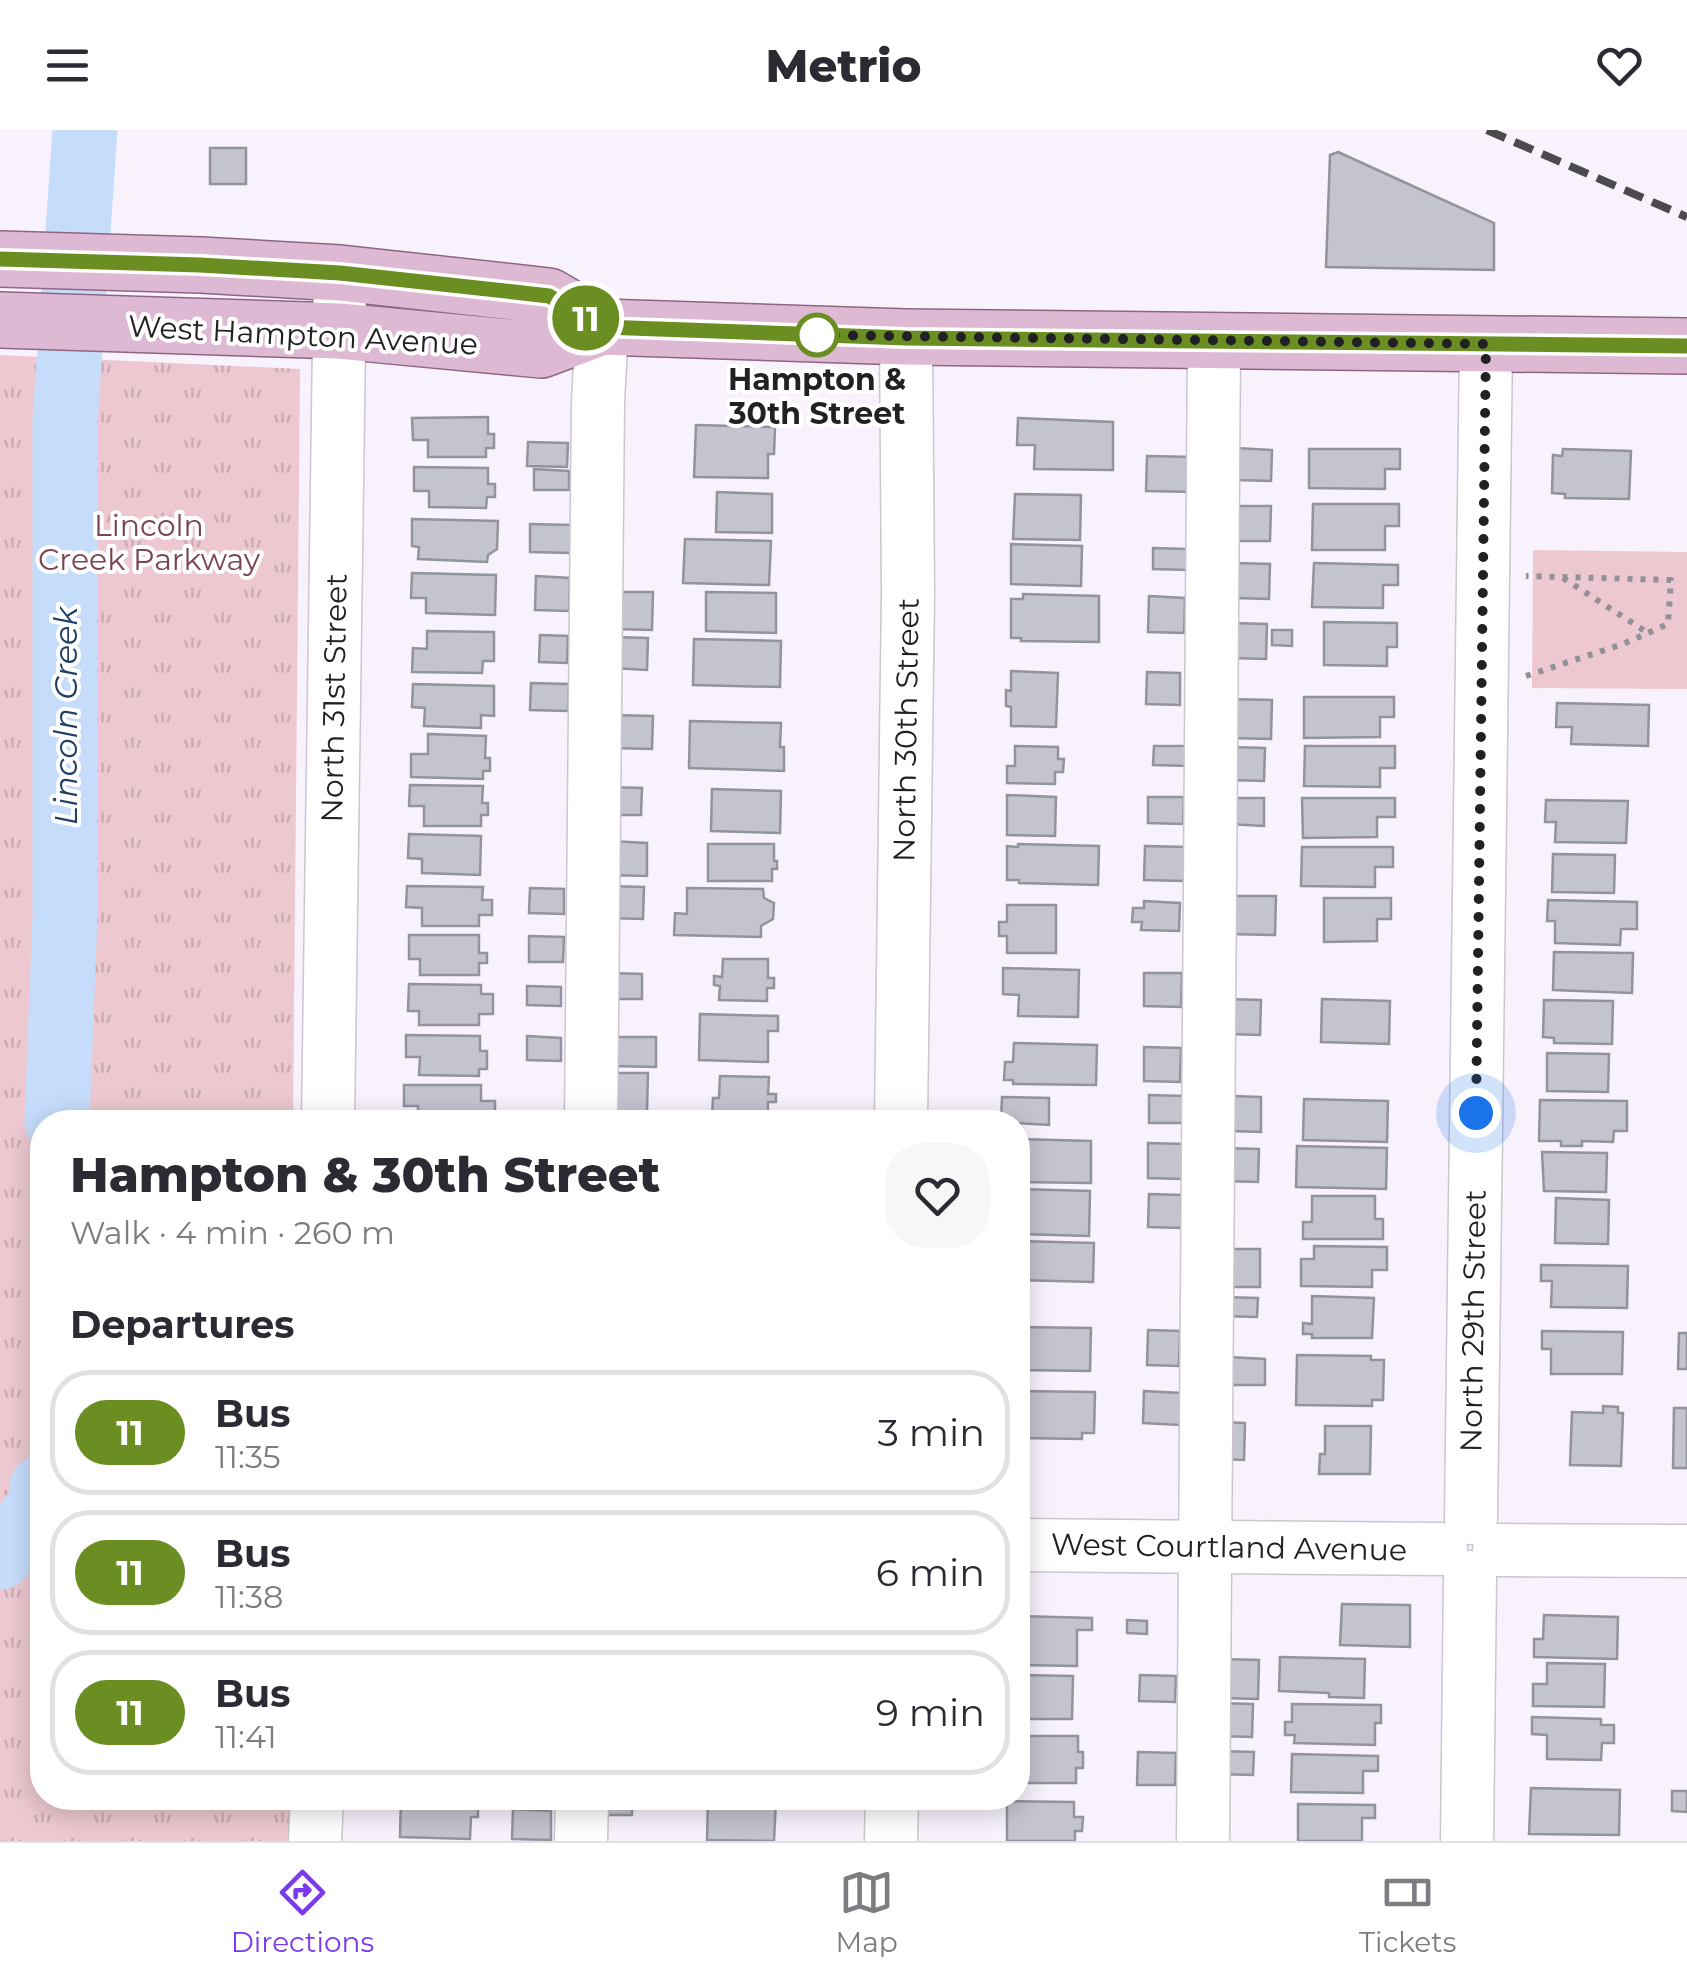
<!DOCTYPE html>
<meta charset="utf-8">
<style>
:root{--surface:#fff;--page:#f7f7f7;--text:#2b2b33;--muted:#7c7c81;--line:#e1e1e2;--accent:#7c3aed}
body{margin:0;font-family:Montserrat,sans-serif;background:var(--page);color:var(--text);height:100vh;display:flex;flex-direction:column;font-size:38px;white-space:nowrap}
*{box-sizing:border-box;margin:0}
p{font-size:32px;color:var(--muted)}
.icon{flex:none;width:55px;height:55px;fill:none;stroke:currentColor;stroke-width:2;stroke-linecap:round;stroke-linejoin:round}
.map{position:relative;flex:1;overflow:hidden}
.panel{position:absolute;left:30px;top:980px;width:1000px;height:700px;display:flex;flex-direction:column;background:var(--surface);border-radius:40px;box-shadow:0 5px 25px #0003}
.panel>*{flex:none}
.badge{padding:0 20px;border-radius:32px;font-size:35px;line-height:65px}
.you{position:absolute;width:50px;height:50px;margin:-25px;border:8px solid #fff;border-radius:50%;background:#1a73e8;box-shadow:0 0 0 15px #1a73e833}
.map>.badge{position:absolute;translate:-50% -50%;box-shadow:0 0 0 5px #fff}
h2{padding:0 40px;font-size:38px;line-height:90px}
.round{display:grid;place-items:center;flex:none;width:105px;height:105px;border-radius:40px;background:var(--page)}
.head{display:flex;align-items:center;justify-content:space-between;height:170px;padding:0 40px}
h1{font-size:48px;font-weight:800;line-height:75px}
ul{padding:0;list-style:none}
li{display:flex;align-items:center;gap:30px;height:125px;margin:0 20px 15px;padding:0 20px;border:5px solid var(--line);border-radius:40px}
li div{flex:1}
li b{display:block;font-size:38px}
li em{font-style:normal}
li .badge{min-width:110px;font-weight:700;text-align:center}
header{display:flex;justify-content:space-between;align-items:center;height:130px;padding:0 40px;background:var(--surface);font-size:45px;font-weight:800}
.dock{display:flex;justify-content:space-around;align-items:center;height:140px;border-top:2px solid var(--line);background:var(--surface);font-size:28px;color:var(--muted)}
.dock a{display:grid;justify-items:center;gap:5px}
.dock .on{color:var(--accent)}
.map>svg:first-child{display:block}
</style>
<header><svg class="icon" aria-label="menu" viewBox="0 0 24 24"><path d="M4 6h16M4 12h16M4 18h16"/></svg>Metrio<svg class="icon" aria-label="heart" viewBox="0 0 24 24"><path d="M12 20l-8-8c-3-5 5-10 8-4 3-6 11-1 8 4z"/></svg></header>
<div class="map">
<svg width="1687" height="1711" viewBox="0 0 1687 1711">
<defs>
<pattern id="grass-tufts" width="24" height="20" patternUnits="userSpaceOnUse" patternTransform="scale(2.5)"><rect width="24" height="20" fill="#edc8d0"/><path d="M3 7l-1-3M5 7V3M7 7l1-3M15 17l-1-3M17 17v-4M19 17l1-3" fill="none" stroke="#cbacb2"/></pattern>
</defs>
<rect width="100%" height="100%" fill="#f8f2fc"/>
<polygon fill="url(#grass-tufts)" points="0,225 300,239 293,992 42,992 42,1668 295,1668 296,1711 0,1711"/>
<polygon fill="#edc8d0" points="1533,420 1687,422 1687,559 1532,558"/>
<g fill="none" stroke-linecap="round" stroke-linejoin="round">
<g stroke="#c5ddfb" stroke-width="65">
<polyline points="57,992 65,785 65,290 85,0"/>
<polyline points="0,1427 42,1373 42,1357"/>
</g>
</g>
<g fill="#c3c4ce" stroke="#93939d" stroke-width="2.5">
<rect x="210" y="18" width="36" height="36"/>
<polygon points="1338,22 1494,93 1494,140 1326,137 1330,25"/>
<polygon points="488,287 488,304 494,304 494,318 486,318 486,327 428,327 428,310 413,310 412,288"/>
<polygon points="1018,288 1113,292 1113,340 1034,339 1035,315 1017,315"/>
<polygon points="696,295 775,297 774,324 768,324 768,348 694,347"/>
<polygon points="528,312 568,313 567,337 527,336"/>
<polygon points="1236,318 1272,320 1271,351 1236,350"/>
<polygon points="1309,319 1400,319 1400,339 1385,339 1385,359 1309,358"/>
<polygon points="1563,319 1631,321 1629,369 1565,368 1565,364 1552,363 1553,325 1562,326"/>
<polygon points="1147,326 1195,327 1194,362 1146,361"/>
<polygon points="414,337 488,338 488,354 495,354 495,367 487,367 486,378 429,377 429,361 414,361"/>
<polygon points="534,339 569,341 569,360 534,360"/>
<polygon points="717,362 772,364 772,403 716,402"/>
<polygon points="1015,364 1081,365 1080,410 1013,409"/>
<polygon points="1313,374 1399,374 1399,396 1385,396 1385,420 1312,420"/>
<polygon points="1235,376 1271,376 1270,411 1234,411"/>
<polygon points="412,389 498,391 497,419 488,425 487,432 418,429 419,417 412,416"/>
<polygon points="530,394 572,395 571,423 530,422"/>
<polygon points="685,409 771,411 769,455 683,453"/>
<polygon points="1011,414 1082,416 1081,456 1011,454"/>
<polygon points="1153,418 1187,419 1187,440 1153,439"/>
<polygon points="1235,433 1270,434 1269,469 1234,468"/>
<polygon points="1314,433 1398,435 1398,455 1383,455 1383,478 1312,477"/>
<polygon points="412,443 496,445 495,485 426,483 426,468 411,468"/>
<polygon points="536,446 570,448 569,481 535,480"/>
<polygon points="612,462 653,462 652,500 612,499"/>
<polygon points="706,462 776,463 776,503 706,501"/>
<polygon points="1023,464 1099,466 1099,512 1021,511 1021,508 1011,508 1011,469 1023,469"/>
<polygon points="1149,466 1185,468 1184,503 1148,502"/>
<polygon points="1324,492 1397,493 1397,517 1387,517 1387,536 1324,535"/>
<polygon points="1231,493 1267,494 1266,529 1230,528"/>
<polygon points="1272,500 1292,500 1292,516 1272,515"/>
<polygon points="427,501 494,502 494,531 483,531 482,543 412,542 413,518 427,519"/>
<polygon points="540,505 568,506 567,533 539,532"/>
<polygon points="614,507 648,508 647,540 613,538"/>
<polygon points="694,509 781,511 780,557 693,555"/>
<polygon points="1011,541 1058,543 1056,597 1011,596 1011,577 1006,576 1006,560 1011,561"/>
<polygon points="1147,542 1180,543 1180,575 1146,574"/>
<polygon points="531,553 569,554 568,581 530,580"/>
<polygon points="413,554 494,556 494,586 481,585 481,598 424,596 425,578 412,577"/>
<polygon points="1304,567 1394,567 1394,587 1380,587 1380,607 1304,608"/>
<polygon points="1230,569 1272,570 1271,609 1229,608"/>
<polygon points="1557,573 1649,575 1648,616 1571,614 1572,597 1556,597"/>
<polygon points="615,585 653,586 652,619 614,618"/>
<polygon points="690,591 781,593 780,617 784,617 784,641 689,638"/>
<polygon points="428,604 486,606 485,628 490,628 490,641 483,641 483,649 411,647 411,624 428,624"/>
<polygon points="1015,616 1058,617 1058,629 1064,629 1063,642 1055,642 1055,654 1007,653 1007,636 1015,636"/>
<polygon points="1154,616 1189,616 1188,636 1153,635"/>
<polygon points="1305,616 1395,616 1395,638 1380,638 1380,657 1304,656"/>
<polygon points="1228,617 1265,618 1264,651 1228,650"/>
<polygon points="410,655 483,656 482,673 488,673 488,685 481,685 481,696 424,696 424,676 409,676"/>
<polygon points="609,657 642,658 641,685 608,685"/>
<polygon points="712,659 781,661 780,703 711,701"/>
<polygon points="1007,665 1056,667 1055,706 1007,705"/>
<polygon points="1148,667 1184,667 1183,694 1148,693"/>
<polygon points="1228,668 1264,668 1264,696 1228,694"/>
<polygon points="1302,668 1395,668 1395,687 1377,687 1377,707 1303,708"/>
<polygon points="1546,670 1628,671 1626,713 1555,712 1556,692 1545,692"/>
<polygon points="409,704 481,706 480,745 422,743 422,729 408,728"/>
<polygon points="609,711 647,713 647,746 608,745"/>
<polygon points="708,714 774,714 774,731 777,731 777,739 772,739 772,751 708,751"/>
<polygon points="1018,714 1099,716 1098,755 1019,753 1019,750 1007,750 1007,716 1018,717"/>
<polygon points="1145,716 1185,717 1184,751 1144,750"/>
<polygon points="1302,717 1393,717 1393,737 1375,737 1375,757 1301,756"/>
<polygon points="1553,724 1615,725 1614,763 1552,762"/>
<polygon points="407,756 483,757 482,770 492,770 492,785 479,785 479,796 422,796 422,778 406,777"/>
<polygon points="609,756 644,757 643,789 608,788"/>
<polygon points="530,758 564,759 564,784 529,783"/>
<polygon points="687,758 763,759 764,768 774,773 773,789 761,796 761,807 674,805 675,783 687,784"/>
<polygon points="1230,766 1276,766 1275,805 1229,804"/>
<polygon points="1324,768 1391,768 1391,789 1377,789 1377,811 1324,812"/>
<polygon points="1548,770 1637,772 1637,799 1621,799 1620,815 1555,813 1555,791 1547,791"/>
<polygon points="1144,771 1180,773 1179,801 1141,800 1142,792 1132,792 1133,778 1144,778"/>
<polygon points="1007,775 1056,775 1056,823 1007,823 1007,806 999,806 999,792 1007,792"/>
<polygon points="409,805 479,805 479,823 487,823 487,833 479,833 479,845 420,845 420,829 409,829"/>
<polygon points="529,806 564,807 563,832 529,832"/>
<polygon points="1554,822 1633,823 1632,863 1553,860"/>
<polygon points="723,829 768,829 768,848 774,848 774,858 767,858 767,871 719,870 720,856 714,855 714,846 722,847"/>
<polygon points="1003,838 1079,840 1078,887 1018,886 1019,865 1003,864"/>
<polygon points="609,843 642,844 642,869 608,869"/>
<polygon points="1144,843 1182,843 1181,877 1144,876"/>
<polygon points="409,854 481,855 481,864 493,864 493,884 479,884 479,895 419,895 419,881 408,881"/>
<polygon points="527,856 561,857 561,876 527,875"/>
<polygon points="1226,869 1261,870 1260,905 1226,904"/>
<polygon points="1322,869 1390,871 1389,914 1321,912"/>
<polygon points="1544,870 1613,871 1612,914 1554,913 1554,908 1543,907"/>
<polygon points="700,884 778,886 778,901 768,901 768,932 699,930"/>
<polygon points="406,905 480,906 480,921 487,921 487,939 479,939 479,946 419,945 420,927 406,927"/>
<polygon points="527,906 561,908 561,931 527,930"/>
<polygon points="612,907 656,907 656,937 611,936"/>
<polygon points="1014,913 1097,915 1096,955 1013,954 1013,950 1004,950 1005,932 1013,932"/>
<polygon points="1144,917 1181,918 1180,952 1144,951"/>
<polygon points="1547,923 1609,924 1608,962 1547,961"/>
<polygon points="608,943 648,943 647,982 608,982"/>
<polygon points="720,946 769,947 768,964 776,964 776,972 768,972 768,986 712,985 713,968 719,968"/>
<polygon points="404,955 481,955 481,971 495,971 495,992 418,992 418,976 404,976"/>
<polygon points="1149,965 1183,966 1182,993 1149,993"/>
<polygon points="1232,966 1261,967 1261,1002 1231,1001"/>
<polygon points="1002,967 1049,968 1049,995 1001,992"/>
<polygon points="1304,969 1388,971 1387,1012 1303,1010"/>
<polygon points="1540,970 1627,971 1627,1001 1614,1001 1613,1012 1582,1011 1582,1016 1561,1016 1561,1011 1539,1011"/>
<polygon points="1018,1009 1091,1011 1091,1053 1018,1052"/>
<polygon points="1148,1013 1183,1014 1183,1049 1148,1048"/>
<polygon points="1297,1016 1387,1018 1386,1059 1296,1057"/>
<polygon points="1224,1018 1259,1019 1258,1052 1223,1051"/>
<polygon points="1542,1022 1607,1023 1606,1062 1544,1061"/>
<polygon points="1018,1059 1090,1061 1089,1106 1018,1104"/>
<polygon points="1149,1064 1182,1065 1181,1098 1148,1097"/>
<polygon points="1312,1066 1375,1066 1375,1089 1383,1089 1383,1109 1303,1109 1303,1092 1312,1092"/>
<polygon points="1556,1068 1609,1070 1608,1114 1555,1113"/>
<polygon points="1018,1111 1094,1113 1093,1152 1018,1150"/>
<polygon points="1314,1116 1387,1117 1387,1140 1372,1140 1372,1157 1301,1156 1301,1129 1314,1129"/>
<rect x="1222" y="1119" width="38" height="38"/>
<polygon points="1541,1135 1628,1136 1627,1178 1551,1177 1552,1151 1541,1151"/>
<polygon points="1312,1166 1374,1168 1372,1208 1312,1208 1312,1204 1303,1204 1303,1193 1312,1194"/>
<polygon points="1221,1167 1258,1168 1257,1187 1220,1186"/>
<polygon points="1018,1197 1091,1198 1090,1241 1018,1240"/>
<polygon points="1148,1200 1180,1201 1179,1236 1147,1235"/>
<polygon points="1542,1201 1623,1202 1622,1244 1551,1244 1551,1219 1542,1219"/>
<polygon points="1679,1203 1687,1203 1687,1239 1678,1239"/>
<polygon points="1297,1225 1371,1226 1371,1230 1384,1230 1383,1270 1372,1270 1372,1276 1296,1275"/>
<polygon points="1229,1227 1265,1229 1265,1255 1229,1255"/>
<polygon points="1018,1261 1095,1262 1094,1303 1082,1303 1082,1309 1018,1308"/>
<polygon points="1144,1261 1181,1263 1180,1295 1143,1293"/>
<polygon points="1603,1276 1618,1277 1618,1283 1623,1283 1621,1336 1570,1335 1572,1282 1603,1283"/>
<polygon points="1674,1278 1687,1278 1687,1338 1673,1338"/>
<polygon points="1218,1292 1245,1293 1244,1330 1218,1329"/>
<polygon points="1325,1296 1371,1296 1370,1344 1319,1344 1320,1324 1325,1324"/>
<polygon points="1342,1474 1410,1475 1410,1517 1340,1515"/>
<polygon points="1544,1485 1618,1487 1617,1529 1534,1527 1534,1509 1543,1509"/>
<polygon points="1018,1486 1092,1488 1092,1500 1077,1500 1077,1536 1018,1535"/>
<polygon points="1127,1490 1147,1491 1147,1504 1127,1503"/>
<polygon points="1280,1527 1365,1529 1364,1568 1329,1567 1329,1563 1279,1561"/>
<polygon points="1220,1529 1259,1530 1258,1569 1219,1568"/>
<polygon points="1547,1533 1605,1534 1604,1577 1533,1576 1533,1554 1547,1554"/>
<polygon points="1018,1545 1073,1546 1072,1589 1018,1589"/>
<polygon points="1140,1545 1176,1546 1175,1572 1139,1571"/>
<polygon points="1218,1573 1253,1574 1252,1607 1218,1606"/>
<polygon points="1292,1574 1381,1575 1381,1593 1375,1593 1375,1615 1294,1613 1295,1605 1285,1605 1285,1592 1292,1592"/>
<polygon points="1532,1587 1601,1589 1601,1595 1614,1595 1614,1613 1602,1613 1601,1630 1547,1629 1547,1605 1532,1604"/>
<polygon points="1018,1606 1078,1606 1078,1622 1083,1622 1083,1638 1076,1638 1076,1653 1018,1653"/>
<polygon points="1217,1621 1254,1622 1253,1645 1216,1644"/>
<polygon points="1138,1622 1176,1623 1175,1655 1137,1655"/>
<polygon points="1292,1624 1378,1626 1378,1641 1363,1641 1363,1663 1291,1662"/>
<polygon points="1531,1658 1620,1660 1619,1705 1529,1704"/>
<polygon points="1672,1661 1687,1661 1687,1682 1672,1681"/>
<polygon points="401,1668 470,1669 470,1677 478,1677 478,1687 471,1687 470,1709 400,1707"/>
<polygon points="598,1668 632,1668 632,1685 597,1685"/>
<polygon points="708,1669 776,1670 774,1711 707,1710"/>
<polygon points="1007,1671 1074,1672 1074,1687 1083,1687 1082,1701 1075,1701 1075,1711 1007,1711"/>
<polygon points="1298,1674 1375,1675 1375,1688 1362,1688 1362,1711 1298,1711"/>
<polygon points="513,1679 551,1681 551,1710 512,1709"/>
</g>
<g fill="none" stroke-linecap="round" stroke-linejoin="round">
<defs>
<g id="minor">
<polyline points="328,992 340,143"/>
<polyline points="591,992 598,272 602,197"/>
<polyline points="901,992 908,462 906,207"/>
<polyline points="1471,1388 1486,214"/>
<polyline points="1018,1415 1441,1419"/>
<polyline points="1499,1420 1687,1421"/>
<polyline points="315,1711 317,1668"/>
<polyline points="581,1711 582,1668"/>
<polyline points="891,1711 892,1668"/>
<polyline points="1203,1711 1214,211"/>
<polyline points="1467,1711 1470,1447"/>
</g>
<g id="major">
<polyline points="0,129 201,135 340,143 549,166 602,197"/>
<polyline points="0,190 339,201 541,220 602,197 906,207 1687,216"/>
</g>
</defs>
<use href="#minor" stroke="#cbc6cf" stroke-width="55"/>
<use href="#major" stroke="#8e6684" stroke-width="58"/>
<g stroke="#949097" stroke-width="6" stroke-dasharray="5 8" stroke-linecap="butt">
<polyline points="1563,448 1648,503"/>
<polyline points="1526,546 1623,514 1668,494 1671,450 1526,446"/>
</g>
<use href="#minor" stroke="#fff" stroke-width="52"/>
<use href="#major" stroke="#deb9d4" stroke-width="55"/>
<polyline stroke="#4c4a4f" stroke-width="8" stroke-dasharray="20 10" stroke-linecap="butt" points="1487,0 1687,87"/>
</g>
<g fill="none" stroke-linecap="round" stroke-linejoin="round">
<defs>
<polyline id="line" points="0,129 200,135 340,143 514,162 549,166 602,197 906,208 1687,216"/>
</defs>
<use href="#line" stroke="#fff" stroke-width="22"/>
<use href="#line" stroke="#6b8e23" stroke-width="15"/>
<polyline stroke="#212023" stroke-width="10" stroke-dasharray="0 18" points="817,205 1486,214 1476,983"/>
</g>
<circle fill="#fff" stroke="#6b8e23" stroke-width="5" cx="817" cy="205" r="20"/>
<g text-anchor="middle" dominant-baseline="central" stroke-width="8" stroke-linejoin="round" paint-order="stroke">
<g font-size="30" fill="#212023" stroke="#fff">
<text transform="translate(303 205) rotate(3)">West Hampton Avenue</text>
<text transform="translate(334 568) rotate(-89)">North 31st Street</text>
<text transform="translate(906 600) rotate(-89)">North 30th Street</text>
<text transform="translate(1473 1191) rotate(-89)">North 29th Street</text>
<text transform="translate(1229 1417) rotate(1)">West Courtland Avenue</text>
</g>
<g font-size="30" font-weight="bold" fill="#212023" stroke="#fff">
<text x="817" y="249">Hampton &amp;<tspan x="817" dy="34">30th Street</tspan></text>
</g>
<g font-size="30" fill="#7c4453" stroke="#fff">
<text x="149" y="395">Lincoln<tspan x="149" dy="34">Creek Parkway</tspan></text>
</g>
<g font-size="32" font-style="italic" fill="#1f3f67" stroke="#fff">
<text transform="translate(65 586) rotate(-90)">Lincoln Creek</text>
</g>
</g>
</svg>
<div class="you" style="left:1476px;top:983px"></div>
<b class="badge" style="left:586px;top:188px;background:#6b8e23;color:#fff">11</b>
<section class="panel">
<div class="head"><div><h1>Hampton &amp; 30th Street</h1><p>Walk · 4 min · 260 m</p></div><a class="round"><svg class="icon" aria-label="heart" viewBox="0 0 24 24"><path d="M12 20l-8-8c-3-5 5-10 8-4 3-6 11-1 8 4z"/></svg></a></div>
<h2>Departures</h2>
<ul>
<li><span class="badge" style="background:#6b8e23;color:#fff">11</span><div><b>Bus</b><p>11:35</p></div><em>3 min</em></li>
<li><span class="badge" style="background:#6b8e23;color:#fff">11</span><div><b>Bus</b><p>11:38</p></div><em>6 min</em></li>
<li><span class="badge" style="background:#6b8e23;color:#fff">11</span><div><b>Bus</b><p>11:41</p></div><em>9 min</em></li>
</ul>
</section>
</div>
<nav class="dock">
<a class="on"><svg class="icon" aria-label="directions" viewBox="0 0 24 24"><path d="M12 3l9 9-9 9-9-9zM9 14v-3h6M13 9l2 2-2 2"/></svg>Directions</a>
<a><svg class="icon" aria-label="map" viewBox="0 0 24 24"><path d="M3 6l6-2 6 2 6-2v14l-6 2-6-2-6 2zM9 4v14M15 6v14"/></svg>Map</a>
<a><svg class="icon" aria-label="tickets" viewBox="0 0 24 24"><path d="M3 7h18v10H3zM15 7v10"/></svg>Tickets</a>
</nav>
